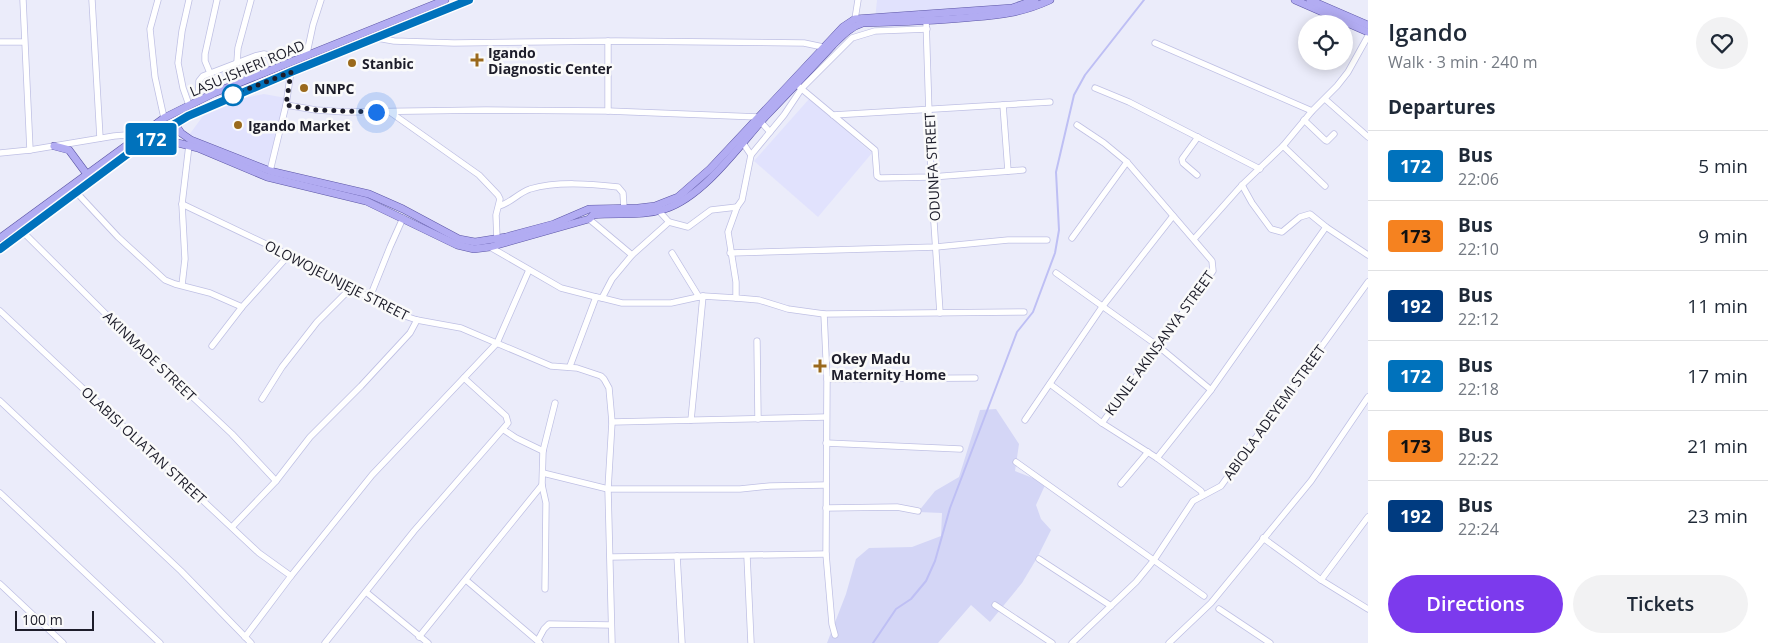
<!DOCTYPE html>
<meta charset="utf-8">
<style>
:root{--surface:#fff;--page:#f2f2f3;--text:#1f2937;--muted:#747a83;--line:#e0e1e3;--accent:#7c3aed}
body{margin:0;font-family:"Open Sans",sans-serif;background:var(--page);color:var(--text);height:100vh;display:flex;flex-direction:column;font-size:19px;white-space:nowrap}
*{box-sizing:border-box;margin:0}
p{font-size:16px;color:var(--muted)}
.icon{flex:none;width:28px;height:28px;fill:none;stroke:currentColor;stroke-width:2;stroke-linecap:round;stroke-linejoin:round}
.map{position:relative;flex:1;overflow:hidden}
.details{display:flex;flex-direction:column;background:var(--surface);width:400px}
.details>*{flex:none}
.badge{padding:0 10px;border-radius:4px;font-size:18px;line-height:32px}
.buttons{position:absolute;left:1298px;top:15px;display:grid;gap:10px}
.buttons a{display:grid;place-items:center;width:55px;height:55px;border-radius:50%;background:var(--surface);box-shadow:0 2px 12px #0003;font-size:25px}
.scale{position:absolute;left:15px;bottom:12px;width:79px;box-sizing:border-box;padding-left:5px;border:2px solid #1d1d2a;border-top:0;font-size:14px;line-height:18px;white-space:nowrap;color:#1d1d2a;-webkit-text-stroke:4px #fafafa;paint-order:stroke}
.you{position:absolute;width:25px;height:25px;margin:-12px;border:4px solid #fff;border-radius:50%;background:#1a73e8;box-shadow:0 0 0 8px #1a73e833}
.map>.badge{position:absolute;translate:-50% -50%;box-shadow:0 0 0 2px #fff}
h2{padding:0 20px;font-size:19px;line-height:45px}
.round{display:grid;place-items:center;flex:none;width:52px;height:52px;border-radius:26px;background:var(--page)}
.overview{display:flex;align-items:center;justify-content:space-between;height:85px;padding:0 20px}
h1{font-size:24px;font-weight:600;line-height:38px}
.action{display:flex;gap:10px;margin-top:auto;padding:10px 20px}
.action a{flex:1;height:58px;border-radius:30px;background:var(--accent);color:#fff;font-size:20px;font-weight:600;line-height:58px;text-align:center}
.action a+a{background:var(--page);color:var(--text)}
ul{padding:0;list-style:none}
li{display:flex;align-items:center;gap:15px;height:70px;padding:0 20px;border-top:1px solid var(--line)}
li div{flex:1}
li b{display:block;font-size:19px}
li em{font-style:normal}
li .badge{min-width:55px;font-weight:700;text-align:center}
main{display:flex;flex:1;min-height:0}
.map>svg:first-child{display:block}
</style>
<main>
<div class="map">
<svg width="1368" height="643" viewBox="0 0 1368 643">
<rect width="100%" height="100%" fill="#ebecfa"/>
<g fill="#e1e2fd">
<polygon points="877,0 1045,0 1034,6 875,19"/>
<polygon points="264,94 286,98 268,169 233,155 189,135 203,116 245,98"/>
<polygon points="809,99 872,153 818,217 754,161"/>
</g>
<polygon fill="#d4d6f6" points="996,409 1019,444 1015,471 1046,483 1036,505 1041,519 1051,530 1037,558 1022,583 990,622 971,605 938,643 827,643 846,594 856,559 869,548 912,547 941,536 942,513 918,512 935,491 959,477 980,410"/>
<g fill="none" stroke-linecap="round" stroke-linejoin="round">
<polyline stroke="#bebff4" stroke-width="2" points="873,643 896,609 911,599 926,581 935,561 950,508 1017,332 1033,312 1055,253 1059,230 1056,172 1074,95 1085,75 1144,0"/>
<defs>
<g id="minor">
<polyline points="23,0 30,150"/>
<polyline points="92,0 100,138"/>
<polyline points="158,0 150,29 155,77 164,118"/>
<polyline points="189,0 182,31 178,63 183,88 189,105"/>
<polyline points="855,19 858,0"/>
<polyline points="926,20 931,177 940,313"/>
<polyline points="377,38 394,41 454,43 616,41 804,43 823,47"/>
<polyline points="608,41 608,111"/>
<polyline points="0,42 24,42"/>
<polyline points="1155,43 1312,111"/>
<polyline points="307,53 313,25 321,0"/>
<polyline points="237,62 238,48 251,0"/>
<polyline points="210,73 205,61 205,54 217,0"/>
<polyline points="797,85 875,150 877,176 880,178 931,177 1023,170"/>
<polyline points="1095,88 1129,102 1260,169"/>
<polyline points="1325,99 1368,137"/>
<polyline points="198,101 199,81 203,76 255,56 264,54 278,57 307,50"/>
<polyline points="286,105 316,110 346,112 486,110 608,111 758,117"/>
<polyline points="1003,105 1008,171"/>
<polyline points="390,112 479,175 498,195 500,199 496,215 497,239"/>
<polyline points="833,115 1050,102"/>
<polyline points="1304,120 1325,140 1327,141 1334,134"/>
<polyline points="761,122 770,132"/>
<polyline points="1077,125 1104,143 1127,162 1212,261 1213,271 1102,423"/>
<polyline points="743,143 751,155 742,200 737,207 728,232 736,282 736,298 759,300 788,309 824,314 1024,312"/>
<polyline points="1283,146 1325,186"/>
<polyline points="0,153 30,150 114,136 126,135 139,137"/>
<polyline points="751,155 784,115 802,88 852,38 875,31 927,29"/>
<polyline points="270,171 286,105 291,71"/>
<polyline points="1197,175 1183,163 1182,159 1198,137"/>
<polyline points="1242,185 1252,203 1271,229 1282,232 1300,217 1310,214 1326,227 1368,255"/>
<polyline points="77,193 118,237 165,280 175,284 210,293 242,307"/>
<polyline points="182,204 289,255 350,289 370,297 396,313 417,320 461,328 551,366 577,368 601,376 604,379 609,388 612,422 608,489 612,643"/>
<path d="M499,206c12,-3 19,-13 31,-17 28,-8 60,-5 88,-2l5,6 1,15"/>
<polyline points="659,211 669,222 688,227 711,210 737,207"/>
<polyline points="589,219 632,255"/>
<polyline points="23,232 131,339 232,434 276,481"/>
<polyline points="1072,238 1127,162"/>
<polyline points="1194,239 1242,185 1283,146 1312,111 1337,86 1348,72 1368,36"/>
<polyline points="490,247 561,288 596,297"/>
<polyline points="672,253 699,297"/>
<polyline points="730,253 936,247 1008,240 1047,240"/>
<polyline points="1056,273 1158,346 1211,390"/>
<polyline points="182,285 185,259 182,204 189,145"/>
<polyline points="370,297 390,247 403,218"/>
<polyline points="602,298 622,303 671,303 703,296 736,298"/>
<polyline points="0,311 259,553 291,576"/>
<polyline points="824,314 827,379 826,554 832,624 835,635"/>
<polyline points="757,341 758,419"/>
<polyline points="212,346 242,307 289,255"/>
<polyline points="570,366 596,297 602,298 612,279 632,255 669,222"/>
<polyline points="827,379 975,378"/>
<polyline points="1050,384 1102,423 1157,458 1201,491 1203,495"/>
<polyline points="262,399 282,367 317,322 350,289"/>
<polyline points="0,401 181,571 251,643"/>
<polyline points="691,420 703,296"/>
<polyline points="1025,420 1102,307 1173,216"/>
<polyline points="612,422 826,417"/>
<polyline points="504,430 516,438 543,451"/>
<polyline points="826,443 960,449"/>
<polyline points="1157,458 1211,390 1326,227"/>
<polyline points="1016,462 1204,596"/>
<polyline points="543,473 608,489 740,489 770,486 826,485"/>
<polyline points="1121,484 1148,452"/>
<polyline points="0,493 160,643"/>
<polyline points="826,508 897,507 918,511"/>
<polyline points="232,527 276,481 310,437 361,386 410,333 417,320"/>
<polyline points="1263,538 1321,580 1368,609"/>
<polyline points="677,556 682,643"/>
<polyline points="747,556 751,643"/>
<polyline points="611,557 826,554"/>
<polyline points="1039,559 1111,606"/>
<polyline points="466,580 540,643"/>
<polyline points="1321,580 1368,517"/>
<polyline points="0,584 63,643"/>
<polyline points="545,589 546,503 542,485 543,451 555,403"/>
<polyline points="366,592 428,643"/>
<polyline points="995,605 1052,643"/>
<polyline points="1219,609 1270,643"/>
<polyline points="245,637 291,576 372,475 497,343 529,270"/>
<polyline points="419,637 542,485"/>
<polyline points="538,640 544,629 549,624 611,625"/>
<polyline points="325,643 414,531 508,423 506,416 464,378"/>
<polyline points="1072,643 1136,582 1154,560 1193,501 1221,486 1368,282"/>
<polyline points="1169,643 1211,603 1311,481 1368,397"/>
</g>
<g id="major">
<polyline points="1295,0 1368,32"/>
<polyline points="1310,0 1368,25"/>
<polyline points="175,124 181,133 191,140 270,171 369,194 403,209 459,239 475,242 506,237 554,224 589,209 638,208 655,206 678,197 710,169 843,27 855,19 1012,8 1035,0"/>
<path d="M154,137l44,11 69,29 99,24 91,44 17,4 16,-2 99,-28 4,-4c24,-3 48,2 72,-6 38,-12 74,-63 100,-92 23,-24 46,-48 68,-72 10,-10 17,-18 30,-22 34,-1 67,-2 101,-5 33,-3 56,-4 86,-18"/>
<polyline points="54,146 69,150 86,173"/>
<polyline points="0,238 164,118 214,93 445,0"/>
<polyline points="0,249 141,144 188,116 291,71 469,0"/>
</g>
</defs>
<use href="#minor" stroke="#bfc0e4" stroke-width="7"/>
<use href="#major" stroke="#5c56a6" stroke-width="8"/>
<use href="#minor" stroke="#fff" stroke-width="5.5"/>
<use href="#major" stroke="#b2acf2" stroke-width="7"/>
</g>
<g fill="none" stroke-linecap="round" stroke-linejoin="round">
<defs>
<polyline id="line" points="0,249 141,144 188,116 291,72 469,0"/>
</defs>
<use href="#line" stroke="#fff" stroke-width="11"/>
<use href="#line" stroke="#0072bc" stroke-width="8"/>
<polyline stroke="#1d1d2a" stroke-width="5" stroke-dasharray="0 9" points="233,95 291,72 286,105 316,110 376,112"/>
</g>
<g fill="#9a691c" stroke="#fafafa" stroke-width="2">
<path d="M474.5 52.5h5v5h5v5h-5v5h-5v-5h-5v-5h5z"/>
<circle cx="352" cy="63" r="5"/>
<circle cx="304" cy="88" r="5"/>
<circle cx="238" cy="125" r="5"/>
<path d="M817.5 358.5h5v5h5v5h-5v5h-5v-5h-5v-5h5z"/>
</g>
<circle fill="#fff" stroke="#0072bc" stroke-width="2.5" cx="233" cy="95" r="10"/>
<g text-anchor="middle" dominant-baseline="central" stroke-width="5" stroke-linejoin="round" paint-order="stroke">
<g font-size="14" font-weight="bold" fill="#1d1d2a" stroke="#fafafa" text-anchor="start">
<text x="488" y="52">Igando<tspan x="488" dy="16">Diagnostic Center</tspan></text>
<text x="362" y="63">Stanbic</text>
<text x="314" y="88">NNPC</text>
<text x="248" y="125">Igando Market</text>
<text x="831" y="358">Okey Madu<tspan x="831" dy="16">Maternity Home</tspan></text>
</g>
<g font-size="14" fill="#1d1d2a" stroke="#fafafa">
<text transform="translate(247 68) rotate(-23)">LASU-ISHERI ROAD</text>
<text transform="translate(932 167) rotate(-93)">ODUNFA STREET</text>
<text transform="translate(337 280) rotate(27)">OLOWOJEUNJEJE STREET</text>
<text transform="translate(1159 343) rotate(-54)">KUNLE AKINSANYA STREET</text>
<text transform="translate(150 356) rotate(44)">AKINMADE STREET</text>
<text transform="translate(1274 412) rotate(-54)">ABIOLA ADEYEMI STREET</text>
<text transform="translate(144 445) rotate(43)">OLABISI OLIATAN STREET</text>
</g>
</g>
</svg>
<div class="buttons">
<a><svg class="icon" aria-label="locate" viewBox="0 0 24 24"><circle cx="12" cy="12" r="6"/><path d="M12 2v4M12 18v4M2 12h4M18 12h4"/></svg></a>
</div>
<div class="scale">100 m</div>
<div class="you" style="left:376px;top:112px"></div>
<b class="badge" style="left:151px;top:139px;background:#0072bc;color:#fff">172</b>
</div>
<section class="details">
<div class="overview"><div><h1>Igando</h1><p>Walk · 3 min · 240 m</p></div><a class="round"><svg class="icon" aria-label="heart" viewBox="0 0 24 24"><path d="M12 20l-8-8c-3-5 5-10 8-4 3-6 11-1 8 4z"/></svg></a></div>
<h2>Departures</h2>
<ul>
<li><span class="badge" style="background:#0072bc;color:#fff">172</span><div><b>Bus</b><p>22:06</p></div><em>5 min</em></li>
<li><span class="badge" style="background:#f58220;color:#111">173</span><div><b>Bus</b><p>22:10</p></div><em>9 min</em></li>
<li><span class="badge" style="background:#003b80;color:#fff">192</span><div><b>Bus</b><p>22:12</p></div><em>11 min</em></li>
<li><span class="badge" style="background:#0072bc;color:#fff">172</span><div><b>Bus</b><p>22:18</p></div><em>17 min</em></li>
<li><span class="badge" style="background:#f58220;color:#111">173</span><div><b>Bus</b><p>22:22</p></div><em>21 min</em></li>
<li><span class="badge" style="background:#003b80;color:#fff">192</span><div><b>Bus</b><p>22:24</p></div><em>23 min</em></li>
</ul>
<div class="action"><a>Directions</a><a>Tickets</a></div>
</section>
</main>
